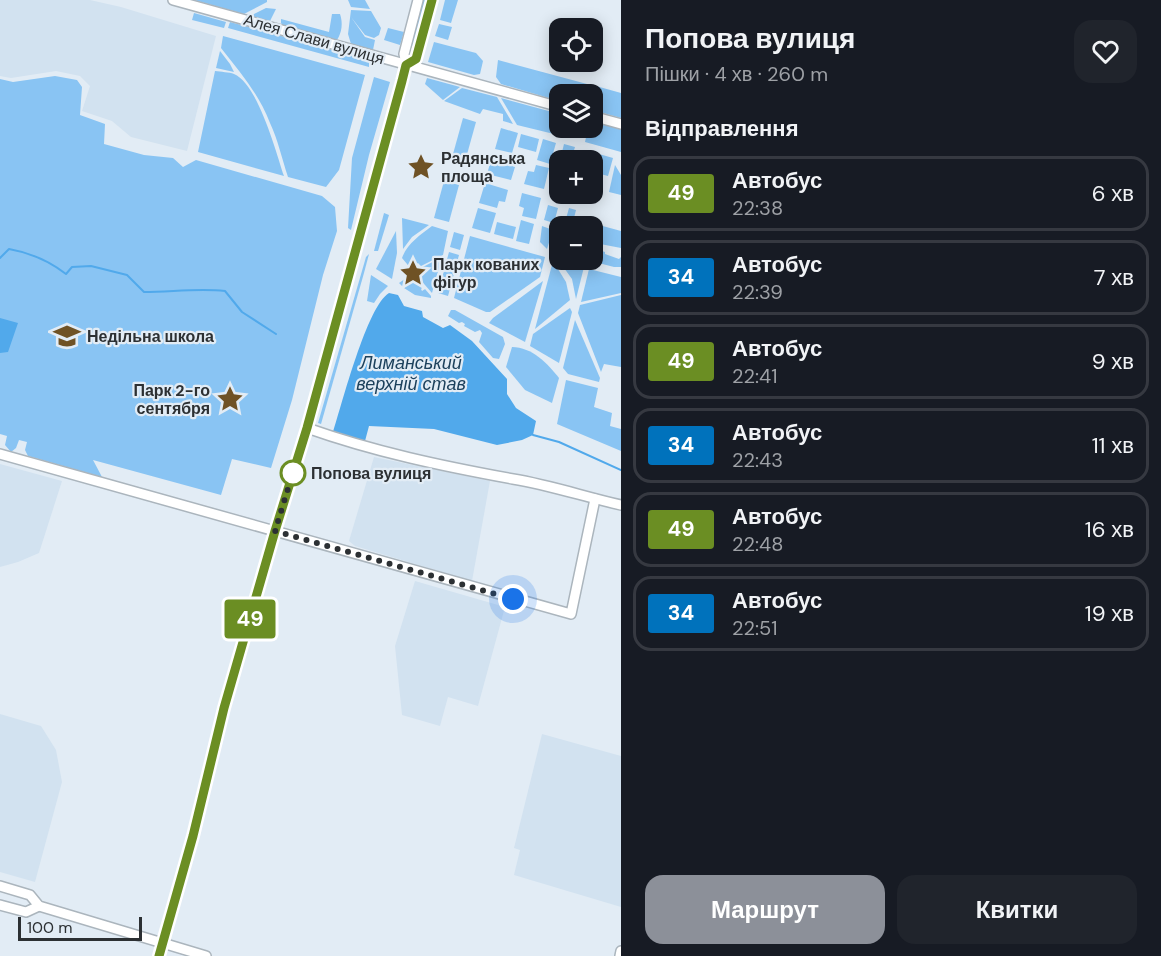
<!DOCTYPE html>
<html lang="uk">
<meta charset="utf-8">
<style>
:root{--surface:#171b24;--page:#20242c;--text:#f1f3f6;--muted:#9ea1a6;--line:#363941;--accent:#8c9099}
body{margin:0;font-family:"DM Sans",sans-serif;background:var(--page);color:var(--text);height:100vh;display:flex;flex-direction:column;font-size:22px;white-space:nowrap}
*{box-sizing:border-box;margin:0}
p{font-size:20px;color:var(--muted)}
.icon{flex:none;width:33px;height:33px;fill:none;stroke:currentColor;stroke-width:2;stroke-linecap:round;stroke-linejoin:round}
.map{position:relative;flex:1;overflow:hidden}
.drawer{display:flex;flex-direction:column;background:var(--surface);width:540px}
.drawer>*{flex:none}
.badge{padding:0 12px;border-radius:4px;font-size:21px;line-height:39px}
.buttons{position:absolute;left:549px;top:18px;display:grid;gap:12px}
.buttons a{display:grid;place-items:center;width:54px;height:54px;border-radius:12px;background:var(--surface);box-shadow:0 3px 15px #0003;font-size:30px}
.scale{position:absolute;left:18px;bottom:15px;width:124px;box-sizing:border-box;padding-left:6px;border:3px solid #2c3033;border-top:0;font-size:16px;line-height:21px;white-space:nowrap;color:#2c3033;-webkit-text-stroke:4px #e2ecf5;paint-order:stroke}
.you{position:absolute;width:30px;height:30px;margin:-15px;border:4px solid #fff;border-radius:50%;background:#1a73e8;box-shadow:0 0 0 9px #1a73e833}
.map>.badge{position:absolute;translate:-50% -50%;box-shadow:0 0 0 3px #fff}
h2{padding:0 24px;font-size:22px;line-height:54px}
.round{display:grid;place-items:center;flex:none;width:63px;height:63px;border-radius:18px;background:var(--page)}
.headline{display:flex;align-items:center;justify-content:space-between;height:102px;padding:0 24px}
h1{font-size:28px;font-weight:800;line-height:45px}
.primary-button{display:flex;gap:12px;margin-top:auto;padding:12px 24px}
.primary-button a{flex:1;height:69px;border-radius:18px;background:var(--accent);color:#fff;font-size:24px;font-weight:800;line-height:69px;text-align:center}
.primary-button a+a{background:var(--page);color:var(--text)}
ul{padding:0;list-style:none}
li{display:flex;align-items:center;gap:18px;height:75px;margin:0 12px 9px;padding:0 12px;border:3px solid var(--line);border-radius:18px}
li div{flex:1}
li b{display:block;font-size:22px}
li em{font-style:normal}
li .badge{min-width:66px;font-weight:700;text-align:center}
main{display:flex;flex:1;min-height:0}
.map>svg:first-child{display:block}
</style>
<main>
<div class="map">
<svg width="621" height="956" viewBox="0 0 621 956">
<rect width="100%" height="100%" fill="#e2ecf5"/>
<g fill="#d2e2f0">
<polygon points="0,0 90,0 121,7 216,36 187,151 131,137 112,121 82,111 90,86 80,76 56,71 11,78 0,76"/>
<polygon points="374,457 490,481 472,581 355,546 349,541"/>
<polygon points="0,464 62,481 39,553 18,562 0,567"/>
<polygon points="415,581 505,607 478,706 448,697 440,726 402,715 395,646"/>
<polygon points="0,714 41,726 56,750 62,782 35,882 0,872"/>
<polygon points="542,734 621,756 621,907 514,875 520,850 514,848"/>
</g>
<g fill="#89c4f3">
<polygon points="194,0 267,0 267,2 244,14"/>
<polygon points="348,0 365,0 370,9 351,7"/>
<polygon points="422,0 428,0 416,47 410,45"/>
<polygon points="445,0 458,0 451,23 440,20"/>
<polygon points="266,8 276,9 270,21 250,16"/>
<polygon points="351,10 371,11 381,28 379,35 374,38 365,35 351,17 365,37 375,40 373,50 351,44 348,34"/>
<polygon points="194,13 226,22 224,28 192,20"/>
<path d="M332,14h8c3,9 2,18 -3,26l-54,-14 -2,-3v-4l48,13z"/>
<polygon points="230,22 369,60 369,67 228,28"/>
<polygon points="439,24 452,27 448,40 435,36"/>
<polygon points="388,28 404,32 400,45 384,40"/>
<path d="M223,36l142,39 -26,95 -13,17 -38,-10c-6,-18 -10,-37 -18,-54 -11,-29 -30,-51 -49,-75z"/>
<polygon points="434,42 476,53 483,61 480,74 474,75 428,62"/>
<polygon points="220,51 230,64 234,72 216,68"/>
<polygon points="498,60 587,84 589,87 587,94 560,94 559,101 501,84 496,77"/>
<path d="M215,71c6,1 14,1 19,3 24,10 42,78 50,102l-86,-24z"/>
<polygon points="55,76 77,80 82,87 80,115 105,124 104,144 144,155 173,158 183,167 196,160 322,196 335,207 337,231 323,275 292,400 271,468 232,459 221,495 93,460 102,477 28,456 25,450 27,442 19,440 16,448 11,452 5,445 7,436 0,434 0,79 13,82"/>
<polygon points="374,77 390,82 369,155 351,230 348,228 352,158"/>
<polygon points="427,78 460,87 443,100 425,84"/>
<polygon points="596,86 621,93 621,118 593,110 592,94 591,94 593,87"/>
<polygon points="462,88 497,97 513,124 503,121 503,114 483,109 480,114 444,101"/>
<polygon points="501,98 556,113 559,116 558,135 517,125"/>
<polygon points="463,118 476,122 466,158 453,154"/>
<polygon points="593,120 621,128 621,152 585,142 588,128 592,128"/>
<polygon points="501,128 518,133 512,153 495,149"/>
<polygon points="521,134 539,139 536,152 518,147"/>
<polygon points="543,139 556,143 550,164 537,160"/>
<polygon points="564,144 575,147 571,160 560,160"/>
<polygon points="585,150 613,158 608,176 593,172 592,160 582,160"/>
<polygon points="493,153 511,159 509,165 515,167 511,180 487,174"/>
<polygon points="536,165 549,168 544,189 524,184 528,171 534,172"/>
<polygon points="615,165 621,175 621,195 609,192"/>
<polygon points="444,181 459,185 449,222 434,218"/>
<polygon points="485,183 508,190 505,202 499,201 497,208 479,203"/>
<polygon points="522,193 541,198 536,219 522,216 524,208 519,206"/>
<polygon points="548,205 558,208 554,223 544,220"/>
<polygon points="478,208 496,213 490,233 472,228"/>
<polygon points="569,208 576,210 572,226 564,226"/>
<polygon points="384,213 389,215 378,251 374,251"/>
<polygon points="402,218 429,225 412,237 403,249"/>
<polygon points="521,220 534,224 529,244 516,241"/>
<polygon points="497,222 516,227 513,239 494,234"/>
<polygon points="599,225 621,231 621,248 595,243"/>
<path d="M432,226l16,5 -5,24 -22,11 -3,-3 -3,2 2,3 -5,2 -10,-12c5,-14 18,-23 30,-32z"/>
<polygon points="542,226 553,230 547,249 540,242"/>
<polygon points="396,231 397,253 392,279 376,269"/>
<polygon points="454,232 464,235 460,250 450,247"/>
<polygon points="470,236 545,257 540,277 490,312 486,312 454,298"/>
<polygon points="593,248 605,252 605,254 619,259 621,257 621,267 614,267 587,260 592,260"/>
<polygon points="449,252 459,255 448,296 438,293"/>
<polygon points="369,254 364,273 321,424 318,423 366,257"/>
<polygon points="442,257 432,293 418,277 425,273 421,268"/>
<polygon points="553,261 566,282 570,300 535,329"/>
<polygon points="559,261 584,267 576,299 572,279"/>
<polygon points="589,269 621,277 621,293 581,302"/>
<polygon points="412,274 423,287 421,289 422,291 425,289 431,296 431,298 415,295 404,288 412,282 410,280 403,287 399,283"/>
<polygon points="371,275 388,286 380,294 374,303 367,301"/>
<polygon points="543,281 525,342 489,323 493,318"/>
<polygon points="621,295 621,367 604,364 601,372 578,313 580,305"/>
<polygon points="570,308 572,312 559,363 530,346 533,334"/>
<polygon points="451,310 455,310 503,337 505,344 499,359 493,358 479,342 482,333 480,330 475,332 464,326 465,324 462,322 459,323 448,316"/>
<polygon points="575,320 600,378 599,382 568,374 563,368"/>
<path d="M512,347c20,0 36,17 47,31l-7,25 -27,-13 -19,-23z"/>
<polygon points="566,380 598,388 594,407 612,413 610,426 621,429 621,451 557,424"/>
</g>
<g fill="#51a9eb">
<path d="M389,293l9,2 6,11 18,5 1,6 20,11 7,-3 22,16 35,38v15l9,14 20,13 -3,14 -11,5 -25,5 -63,-16 -65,-3 -4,15 -32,-9c9,-28 34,-126 56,-139z"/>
<polygon points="0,318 18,323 8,352 0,353"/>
</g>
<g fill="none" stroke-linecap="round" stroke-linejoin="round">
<g stroke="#51a9eb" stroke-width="2">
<path d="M0,258l9,-9c22,4 39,11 57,25l6,-7 19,-1 36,9 17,17c27,0 54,-4 81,-1l17,21 34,22"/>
<polyline points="533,435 559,442 621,470"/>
</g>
<defs>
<g id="minor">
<polyline points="173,0 560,107"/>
<polyline points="406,65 416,59 432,0"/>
<polyline points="592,116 621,124"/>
<path d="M307,428c68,24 135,38 206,51 37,6 72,18 108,26"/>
<polyline points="0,454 571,614 595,499"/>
<polyline points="0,886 30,895 39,906 206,956"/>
<polyline points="0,905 26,912 39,906"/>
<polyline points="159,956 193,836 224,708 275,531 307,428 406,65 404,54 418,0"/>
<polyline points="620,956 621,951"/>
</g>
</defs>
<use href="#minor" stroke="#abb5bd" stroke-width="12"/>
<use href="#minor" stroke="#fff" stroke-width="9"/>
</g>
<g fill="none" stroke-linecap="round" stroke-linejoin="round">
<defs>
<polyline id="line" points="159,956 193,836 224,708 275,531 307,428 402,81 406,65 416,59 432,0"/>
</defs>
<use href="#line" stroke="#fff" stroke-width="14"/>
<use href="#line" stroke="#6b8e23" stroke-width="9"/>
<polyline stroke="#2c3033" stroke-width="6" stroke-dasharray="0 10.8" points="293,473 295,466 275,531 513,599"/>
</g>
<defs>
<symbol id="sight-bare" viewBox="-9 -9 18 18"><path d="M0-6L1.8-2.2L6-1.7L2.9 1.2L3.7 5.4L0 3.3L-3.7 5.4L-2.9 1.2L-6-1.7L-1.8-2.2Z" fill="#6f5225" stroke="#e2ecf5" stroke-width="2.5" paint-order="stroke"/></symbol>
<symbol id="school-bare" viewBox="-9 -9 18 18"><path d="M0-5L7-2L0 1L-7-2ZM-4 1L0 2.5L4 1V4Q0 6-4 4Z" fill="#6f5225" stroke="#e2ecf5" stroke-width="2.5" paint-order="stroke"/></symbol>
</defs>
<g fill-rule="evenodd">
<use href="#sight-bare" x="402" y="148" width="38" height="38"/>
<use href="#sight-bare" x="394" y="254" width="38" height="38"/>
<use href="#school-bare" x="48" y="317" width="38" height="38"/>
<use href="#sight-bare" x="211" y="380" width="38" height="38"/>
</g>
<circle fill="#fff" stroke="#6b8e23" stroke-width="3" cx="293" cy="473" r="12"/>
<g text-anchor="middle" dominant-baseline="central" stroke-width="4.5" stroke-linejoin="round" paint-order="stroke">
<g font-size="16" fill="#2c3033" stroke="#e2ecf5">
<text transform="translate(314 39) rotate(16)">Алея Слави вулиця</text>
</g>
<g font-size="16" font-weight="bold" fill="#2c3033" stroke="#e2ecf5" text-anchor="start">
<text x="441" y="158">Радянська<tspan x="441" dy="18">площа</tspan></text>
<text x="433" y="264">Парк кованих<tspan x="433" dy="18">фігур</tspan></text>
<text x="87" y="336">Недільна школа</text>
<text x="210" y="390" text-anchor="end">Парк 2-го<tspan x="210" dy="18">сентября</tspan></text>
</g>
<g font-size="16" font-weight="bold" fill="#2c3033" stroke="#e2ecf5" text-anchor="start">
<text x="311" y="473">Попова вулиця</text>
</g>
<g font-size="18" font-style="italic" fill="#1c415c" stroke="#e2ecf5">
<text x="411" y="363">Лиманський<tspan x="411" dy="21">верхній став</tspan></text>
</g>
</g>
</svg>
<div class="buttons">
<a><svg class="icon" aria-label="locate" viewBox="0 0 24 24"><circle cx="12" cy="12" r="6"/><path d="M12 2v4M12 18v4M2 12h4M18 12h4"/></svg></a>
<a><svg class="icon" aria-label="layers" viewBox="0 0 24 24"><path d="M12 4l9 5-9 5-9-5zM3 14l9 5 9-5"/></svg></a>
<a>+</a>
<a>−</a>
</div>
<div class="scale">100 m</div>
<div class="you" style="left:513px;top:599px"></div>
<b class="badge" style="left:250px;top:619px;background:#6b8e23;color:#fff">49</b>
</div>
<section class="drawer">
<div class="headline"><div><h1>Попова вулиця</h1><p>Пішки · 4 хв · 260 m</p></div><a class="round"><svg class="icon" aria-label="heart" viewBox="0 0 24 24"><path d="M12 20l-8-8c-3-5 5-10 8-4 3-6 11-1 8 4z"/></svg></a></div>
<h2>Відправлення</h2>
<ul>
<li><span class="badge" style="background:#6b8e23;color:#fff">49</span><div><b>Автобус</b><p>22:38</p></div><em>6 хв</em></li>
<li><span class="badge" style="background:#0072bc;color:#fff">34</span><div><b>Автобус</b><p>22:39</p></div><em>7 хв</em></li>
<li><span class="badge" style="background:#6b8e23;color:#fff">49</span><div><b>Автобус</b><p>22:41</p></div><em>9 хв</em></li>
<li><span class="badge" style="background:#0072bc;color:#fff">34</span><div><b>Автобус</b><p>22:43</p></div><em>11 хв</em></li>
<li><span class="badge" style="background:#6b8e23;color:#fff">49</span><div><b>Автобус</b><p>22:48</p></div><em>16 хв</em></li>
<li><span class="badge" style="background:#0072bc;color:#fff">34</span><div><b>Автобус</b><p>22:51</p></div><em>19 хв</em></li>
</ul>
<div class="primary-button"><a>Маршрут</a><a>Квитки</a></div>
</section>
</main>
